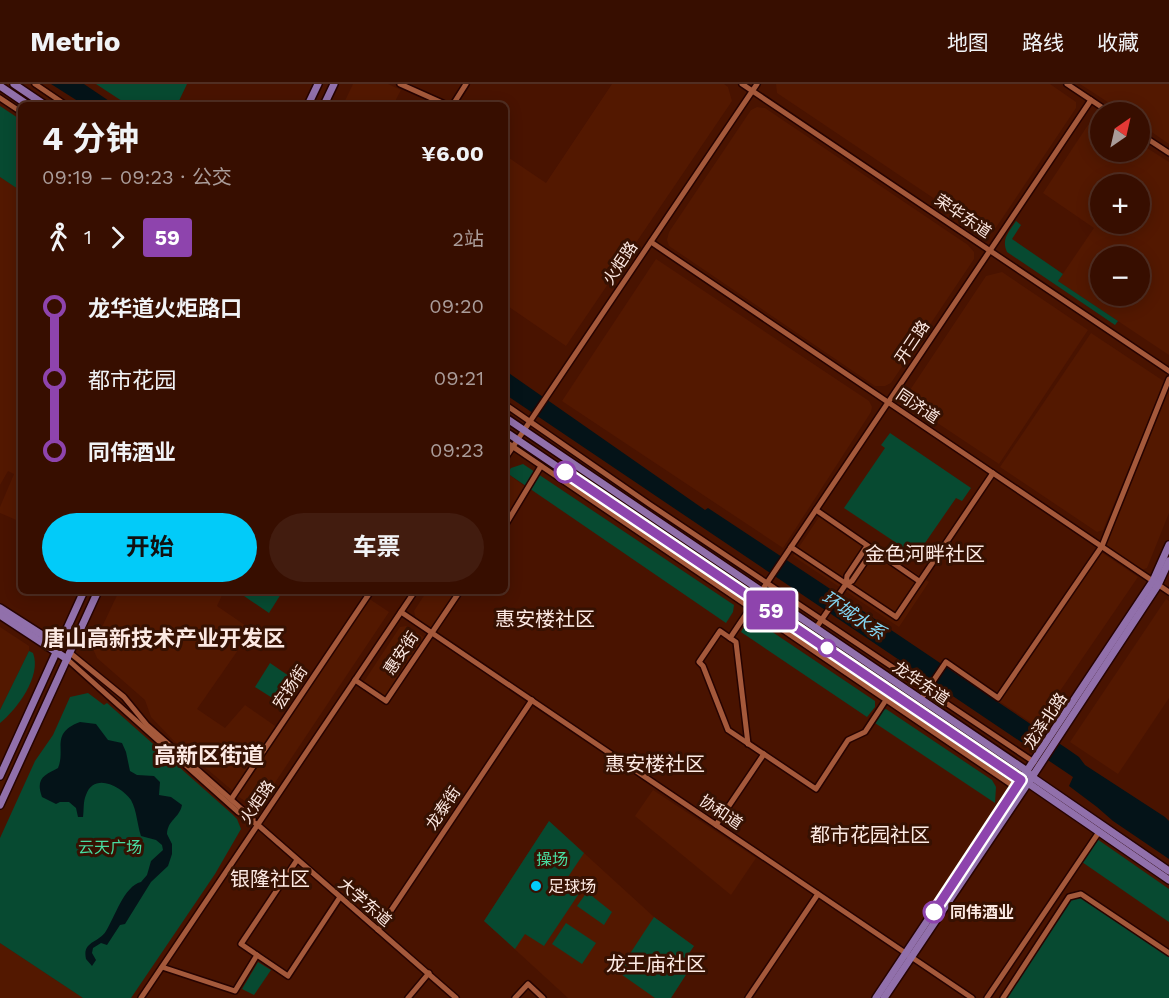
<!DOCTYPE html>
<html lang="zh">
<meta charset="utf-8">
<style>
:root{--surface:#370e00;--page:#421c0f;--text:#f1f3f6;--muted:#aa9c99;--line:#512e22;--accent:#02cbf9}
body{margin:0;font-family:"Work Sans","Noto Sans SC",sans-serif;background:var(--page);color:var(--text);height:100vh;display:flex;flex-direction:column;font-size:22px;white-space:nowrap}
*{box-sizing:border-box;margin:0}
p{font-size:20px;color:var(--muted)}
.icon{flex:none;width:33px;height:33px;fill:none;stroke:currentColor;stroke-width:2;stroke-linecap:round;stroke-linejoin:round}
.map{position:relative;flex:1;overflow:hidden}
.drawer{position:absolute;left:18px;top:18px;width:490px;height:492px;display:flex;flex-direction:column;background:var(--surface);border-radius:9px;box-shadow:0 3px 15px #0003,0 0 0 2px var(--line)}
.drawer>*{flex:none}
.badge{padding:0 12px;border-radius:4px;font-size:21px;line-height:39px}
.needle{width:39px;rotate:34deg}
.fabs{position:absolute;left:1090px;top:18px;display:grid;gap:12px}
.fabs a{display:grid;place-items:center;width:60px;height:60px;border-radius:50%;background:var(--surface);box-shadow:0 3px 15px #0003,0 0 0 2px var(--line);font-size:30px}
.map>.badge{position:absolute;translate:-50% -50%;box-shadow:0 0 0 3px #fff}
.legs{display:flex;align-items:center;gap:9px;height:66px;padding:0 24px;font-size:20px}
.legs p{margin-inline-start:auto}
.head{display:flex;align-items:center;justify-content:space-between;height:102px;padding:0 24px}
h1{font-size:33px;font-weight:700;line-height:45px}
.cta{display:flex;gap:12px;margin-top:auto;padding:12px 24px}
.cta a{flex:1;height:69px;border-radius:36px;background:var(--accent);color:#111;font-size:24px;font-weight:700;line-height:69px;text-align:center}
.cta a+a{background:var(--page);color:var(--text)}
ul{padding:0 24px;list-style:none}
li{display:flex;align-items:center;gap:21px;height:72px;font-size:22px}
li i{display:grid;place-items:center;width:9px;height:100%;margin:0 8px;background:currentColor}
li i::after{content:'';width:15px;height:15px;margin:-8px;border:4px solid;border-radius:50%;background:var(--surface)}
li p{margin-inline-start:auto}
li:first-child i{background:linear-gradient(#0000 50%,currentColor 0)}
li:last-child i{background:linear-gradient(currentColor 50%,#0000 0)}
header{display:flex;align-items:center;gap:36px;box-sizing:border-box;height:84px;padding:0 30px;background:var(--surface);border-bottom:2px solid var(--line)}
header strong{font-size:28px}
nav{display:flex;gap:33px;margin-inline-start:auto;font-size:21px}
.map>svg:first-child{display:block}
</style>
<header>
<strong>Metrio</strong>
<nav><a>地图</a><a>路线</a><a>收藏</a></nav>
</header>
<div class="map">
<svg width="1169" height="914" viewBox="0 0 1169 914">
<rect width="100%" height="100%" fill="#491300"/>
<g fill="#531800" fill-rule="evenodd">
<polygon points="353,0 388,0 401,6 393,21 343,21"/>
<polygon points="612,0 724,0 728,3 732,17 566,262 506,221 506,72 546,99"/>
<polygon points="776,0 1050,0 1076,18 1076,24 995,145 981,146 777,9"/>
<polygon points="1080,0 1169,0 1169,60 1140,40 1140,28 1123,28"/>
<polygon points="757,23 765,24 968,161 974,168 974,175 891,299 885,302 875,302 669,162 667,156 669,148 751,26"/>
<path d="M1099,35l2,2v31h39v-5l5,4 2,-3 22,14v193l-111,-74 36,-53 -51,-35 47,-71zM1101,100h39v40h-39zM1101,172h39v40h-39z"/>
<polygon points="0,93 21,107 21,438 0,429 0,423 14,390 8,387 0,401"/>
<polygon points="656,175 869,317 872,323 871,328 783,464 562,317"/>
<polygon points="1002,188 1088,246 999,380 909,320 910,306 986,192"/>
<polygon points="1091,249 1165,298 1103,446 1097,448 1000,383"/>
<polygon points="1169,306 1169,429 1147,484 1141,486 1105,460"/>
<polygon points="507,389 528,405 506,437 506,391"/>
<polygon points="823,427 929,498 899,543 793,472"/>
<polygon points="1101,468 1138,493 1036,642 999,617"/>
<polygon points="119,507 224,507 217,522 252,546 197,625 225,644 245,621 278,644 234,708 174,657 151,633 145,616 97,574 94,567 94,560"/>
<polygon points="427,507 459,507 432,547 416,536 414,527"/>
<polygon points="368,514 389,528 262,718 251,721 236,711"/>
<polygon points="1166,515 1169,517 1169,614 1118,690 1070,658"/>
<polygon points="406,542 427,555 385,618 361,602 400,543"/>
<polygon points="0,543 29,562 29,567 0,626"/>
<polygon points="653,706 756,774 731,811 635,732"/>
<polygon points="549,737 654,833 694,862 681,881 689,886 671,914 568,914 484,837"/>
<polygon points="0,859 83,914 0,914"/>
</g>
<g fill="#074a31">
<polygon points="96,0 187,0 177,21 128,21"/>
<polygon points="0,22 21,36 21,107 0,93"/>
<path d="M1016,137l5,4 -9,14 51,35 -5,7 60,40 -3,4 -108,-73c-6,-13 2,-20 9,-31z"/>
<polygon points="890,349 971,404 962,417 956,414 916,472 844,424 885,364 881,361"/>
<polygon points="523,380 734,521 733,528 726,539 507,389 511,384"/>
<polygon points="247,507 276,507 281,510 269,529 244,512"/>
<polygon points="753,535 875,617 875,623 867,633 741,548 747,537"/>
<path d="M29,567l4,2c9,23 -16,56 -33,70v-13z"/>
<polygon points="270,579 289,592 274,615 255,603"/>
<polygon points="88,609 104,621 107,619 232,730 237,735 241,745 215,790 131,914 83,914 0,859 0,754 35,677 53,651 70,613"/>
<polygon points="886,625 992,696 996,703 995,719 872,637 880,626"/>
<polygon points="549,737 584,769 568,793 582,805 544,862 525,850 515,865 484,837"/>
<polygon points="1097,755 1169,805 1169,838 1082,778"/>
<polygon points="587,808 612,828 604,841 577,822"/>
<polygon points="1081,814 1169,873 1169,914 1007,914 1071,815"/>
<polygon points="654,833 694,862 681,881 689,886 671,914 655,914 618,888"/>
<polygon points="566,839 596,859 582,880 552,860"/>
<polygon points="258,878 271,886 254,911 242,905"/>
</g>
<g fill="#041318">
<polygon points="51,0 84,0 115,21 84,21"/>
<polygon points="506,287 705,426 708,424 853,520 851,523 858,528 860,525 1069,666 1079,673 1085,681 1165,733 1169,737 1169,775 1113,737 1097,723 1069,702 1073,693 506,311"/>
<path d="M80,638l16,2 12,16 14,3 4,9 4,19 7,4 17,1 6,6 -1,13 12,2 11,8c-3,14 -14,14 -15,29l5,10v10l-4,12 -17,16 -26,42 -5,1 -13,20 -6,-2 -8,5 -1,5 4,7 -4,6 -6,-7c-4,-18 13,-16 20,-28 9,-14 18,-45 35,-49l6,-7 4,-14 12,-11 -1,-5 -6,-5 -15,-4c-4,-12 -4,-25 -10,-36 -10,-14 -37,-28 -45,-5 -3,6 -2,16 -3,22h-5l-2,-9 -7,-6h-9l-4,2 -14,-7c-7,-19 3,-22 16,-29 8,-19 -8,-35 22,-46z"/>
</g>
<g fill="none" stroke-linecap="round" stroke-linejoin="round">
<defs>
<g id="minor">
<polyline points="35,0 66,21"/>
<polyline points="400,0 447,21"/>
<polyline points="742,0 1169,287"/>
<polyline points="1067,0 1109,28"/>
<polyline points="0,14 21,28"/>
<polyline points="450,21 454,19 466,0"/>
<polyline points="1140,50 1169,69"/>
<polyline points="651,158 1169,508"/>
<polyline points="506,321 649,420 1034,678"/>
<polyline points="506,358 1016,704"/>
<polyline points="506,373 757,0"/>
<polyline points="816,426 919,497"/>
<polyline points="506,440 541,382"/>
<polyline points="791,463 896,533 993,389"/>
<polyline points="846,500 847,492 867,462"/>
<polyline points="201,507 219,507"/>
<polyline points="401,528 972,914"/>
<polyline points="816,544 846,500 852,497 873,466"/>
<polyline points="730,554 736,558 748,660"/>
<polyline points="69,568 124,613 147,641 253,735"/>
<polyline points="67,575 238,728 258,741 456,914"/>
<polyline points="355,596 386,617 460,507"/>
<polyline points="921,615 946,578 998,614 1102,462 1169,295"/>
<polyline points="886,616 865,648 848,656 816,705 728,646 703,582 699,578 720,547 730,554 1091,16"/>
<polyline points="232,714 371,507"/>
<polyline points="716,741 764,670"/>
<polyline points="378,846 532,616"/>
<polyline points="257,871 288,892 340,813"/>
<polyline points="162,883 235,907 257,871 241,860 297,776"/>
<polyline points="141,914 415,507"/>
<polyline points="408,914 429,889"/>
<polyline points="515,914 528,900 543,914"/>
<polyline points="748,914 818,810"/>
<polyline points="987,914 1099,748"/>
<polyline points="1003,914 1069,813 1081,810 1169,869"/>
</g>
<g id="major">
<polyline points="14,0 45,21"/>
<polyline points="0,2 28,21"/>
<polyline points="308,21 318,0"/>
<polyline points="324,21 334,0"/>
<polyline points="506,334 1027,687 1032,693 1169,787"/>
<polyline points="506,348 1021,696 1028,699 1169,796"/>
<polyline points="0,524 61,563"/>
<polyline points="0,531 67,575"/>
<polyline points="0,692 84,507"/>
<polyline points="0,721 98,507"/>
<polyline points="876,914 1153,497 1169,461"/>
<polyline points="884,914 1032,693 1158,501 1169,477"/>
</g>
</defs>
<use href="#minor" stroke="#260300" stroke-width="8"/>
<use href="#major" stroke="#260300" stroke-width="10"/>
<use href="#minor" stroke="#a5593b" stroke-width="5"/>
<use href="#major" stroke="#9170ab" stroke-width="7"/>
</g>
<g fill="none" stroke-linecap="round" stroke-linejoin="round">
<defs>
<polyline id="line-1" points="565,388 1021,696 934,828"/>
</defs>
<use href="#line-1" stroke="#fff" stroke-width="14"/>
<use href="#line-1" stroke="#8e44ad" stroke-width="9"/>
</g>
<g fill="#fff" stroke="#8e44ad" stroke-width="3">
<circle cx="565" cy="388" r="10"/>
<circle cx="827" cy="564" r="8"/>
<circle cx="934" cy="828" r="10"/>
</g>
<circle fill="#02cbf9" stroke="#361102" stroke-width="2" cx="536" cy="802" r="6"/>
<g text-anchor="middle" dominant-baseline="central" stroke-width="6" stroke-linejoin="round" paint-order="stroke">
<g font-size="16" fill="#fce9e3" stroke="#361102">
<text transform="translate(963 132) rotate(34)">荣华东道</text>
<text transform="translate(620 179) rotate(-56)">火炬路</text>
<text transform="translate(912 258) rotate(-56)">开三路</text>
<text transform="translate(918 322) rotate(34)">同济道</text>
<text transform="translate(401 569) rotate(-56)">惠安街</text>
<text transform="translate(921 599) rotate(34)">龙华东道</text>
<text transform="translate(290 603) rotate(-56)">宏扬街</text>
<text transform="translate(1045 637) rotate(-56)">龙泽北路</text>
<text transform="translate(257 718) rotate(-56)">火炬路</text>
<text transform="translate(443 724) rotate(-56)">龙泰街</text>
<text transform="translate(721 728) rotate(34)">协和道</text>
<text transform="translate(365 818) rotate(41)">大学东道</text>
</g>
<g font-size="16" fill="#48dca0" stroke="#361102">
<text x="110" y="763">云天广场</text>
<text x="552" y="775">操场</text>
</g>
<g font-size="16" fill="#fce9e3" stroke="#361102" text-anchor="start">
<text x="548" y="802">足球场</text>
</g>
<g font-size="16" font-weight="bold" fill="#fce9e3" stroke="#361102" text-anchor="start">
<text x="950" y="828">同伟酒业</text>
</g>
<g font-size="18" font-style="italic" fill="#82d6f3" stroke="#361102">
<text transform="translate(854 531) rotate(34)">环城水系</text>
</g>
<g font-size="20" fill="#fce9e3" stroke="#361102">
<text x="925" y="470">金色河畔社区</text>
<text x="545" y="535">惠安楼社区</text>
<text x="655" y="680">惠安楼社区</text>
<text x="870" y="751">都市花园社区</text>
<text x="270" y="795">银隆社区</text>
<text x="656" y="880">龙王庙社区</text>
</g>
<g font-size="22" font-weight="bold" fill="#fce9e3" stroke="#361102">
<text x="164" y="554">唐山高新技术产业开发区</text>
<text x="209" y="671">高新区街道</text>
</g>
</g>
</svg>
<div class="fabs">
<a><svg class="needle" viewBox="-14 -14 28 28"><path d="M0-13l5 13h-10z" fill="#e53935"/><path d="M0 13l5-13h-10z" fill="#aa9c99"/></svg></a>
<a>+</a>
<a>−</a>
</div>
<b class="badge" style="left:771px;top:526px;background:#8e44ad;color:#fff">59</b>
<section class="drawer">
<div class="head"><div><h1>4 分钟</h1><p>09:19 – 09:23 · 公交</p></div><b>¥6.00</b></div>
<div class="legs"><svg class="icon" aria-label="walk" viewBox="0 0 24 24"><circle cx="13" cy="4" r="2"/><path d="M13 8l-2 6 4 7M11 14l-3 7M7 12l3-4h3l4 4"/></svg>1<svg class="icon" aria-label="forward" viewBox="0 0 24 24"><path d="M9 5l7 7-7 7"/></svg><b class="badge" style="background:#8e44ad;color:#fff">59</b><p>2站</p></div>
<ul>
<li><i style="color:#8e44ad"></i><b>龙华道火炬路口</b><p>09:20</p></li>
<li><i style="color:#8e44ad"></i><span>都市花园</span><p>09:21</p></li>
<li><i style="color:#8e44ad"></i><b>同伟酒业</b><p>09:23</p></li>
</ul>
<div class="cta"><a>开始</a><a>车票</a></div>
</section>
</div>
